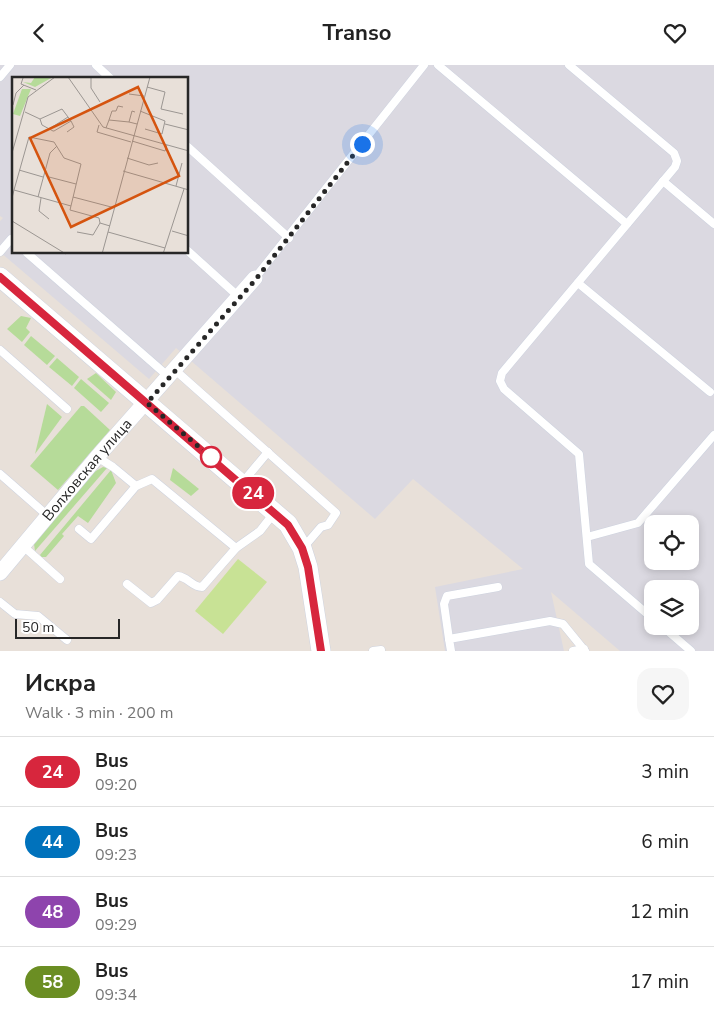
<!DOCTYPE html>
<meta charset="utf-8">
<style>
:root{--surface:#fff;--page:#f6f6f6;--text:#222;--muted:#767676;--line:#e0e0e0}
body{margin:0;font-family:"Nunito Sans",sans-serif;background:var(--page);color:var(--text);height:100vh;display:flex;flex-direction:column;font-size:19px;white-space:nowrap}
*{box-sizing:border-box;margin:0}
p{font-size:16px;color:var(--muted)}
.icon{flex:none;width:28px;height:28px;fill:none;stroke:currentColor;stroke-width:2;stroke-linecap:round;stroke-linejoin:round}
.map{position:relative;height:586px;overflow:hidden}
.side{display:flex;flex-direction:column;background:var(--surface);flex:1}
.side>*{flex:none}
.badge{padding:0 10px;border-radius:16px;font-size:18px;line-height:32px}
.controls{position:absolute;left:644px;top:450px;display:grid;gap:10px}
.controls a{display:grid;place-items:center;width:55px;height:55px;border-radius:10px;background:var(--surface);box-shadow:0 2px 8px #0003;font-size:25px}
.scale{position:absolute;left:15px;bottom:12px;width:105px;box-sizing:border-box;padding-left:5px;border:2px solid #272727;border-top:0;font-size:14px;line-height:18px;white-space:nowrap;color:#272727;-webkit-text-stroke:4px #fff;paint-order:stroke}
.you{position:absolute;width:25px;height:25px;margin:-12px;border:4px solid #fff;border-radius:50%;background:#1a73e8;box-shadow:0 0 0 8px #1a73e833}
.map>.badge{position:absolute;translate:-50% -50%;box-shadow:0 0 0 2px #fff}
.round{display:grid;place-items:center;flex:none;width:52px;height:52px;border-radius:15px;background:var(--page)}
.overview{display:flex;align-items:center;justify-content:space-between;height:85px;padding:0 25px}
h1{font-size:24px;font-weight:700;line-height:38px}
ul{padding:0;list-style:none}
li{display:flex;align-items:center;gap:15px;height:70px;padding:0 25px;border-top:1px solid var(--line)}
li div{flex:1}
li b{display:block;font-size:19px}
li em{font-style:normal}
li .badge{min-width:55px;font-weight:700;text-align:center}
header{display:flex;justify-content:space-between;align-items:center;height:65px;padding:0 25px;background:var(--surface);font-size:22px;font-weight:700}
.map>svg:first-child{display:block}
</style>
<header><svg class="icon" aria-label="back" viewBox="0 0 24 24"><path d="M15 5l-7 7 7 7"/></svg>Transo<svg class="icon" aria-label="heart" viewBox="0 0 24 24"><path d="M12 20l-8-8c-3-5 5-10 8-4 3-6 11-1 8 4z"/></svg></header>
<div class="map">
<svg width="714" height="586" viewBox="0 0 714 586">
<rect width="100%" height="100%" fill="#e8e0d9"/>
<path fill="#dbd9e1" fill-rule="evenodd" d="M0,0h714v586h-94l-69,-59 13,59h-119l-10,-64 88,-18 -110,-90 -38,40 -199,-171 -27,31 -149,-127v-31l3,-3 -3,-2zM14,14h174v174h-174zM652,459h38v37h-38zM652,524h38v37h-38z"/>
<g fill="#b6db99">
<polygon points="21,251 31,253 26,263 30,267 22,277 7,264"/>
<polygon points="31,271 55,291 47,300 24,280"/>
<polygon points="57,293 79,312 72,321 49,302"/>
<polygon points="96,308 116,327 111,335 87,314"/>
<polygon points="81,314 109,338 101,347 74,323"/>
<polygon points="47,339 62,352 35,389"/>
<polygon points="81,341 84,341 110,365 58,425 30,401"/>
<polygon points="103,402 107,403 35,486 34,479 94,407"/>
<polygon points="173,403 199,424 191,431 170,415"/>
<polygon points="111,405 116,418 88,458 78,451 62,469 64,471 46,492 41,492 40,490"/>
</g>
<polygon fill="#c8e295" points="238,494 267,517 223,569 195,546"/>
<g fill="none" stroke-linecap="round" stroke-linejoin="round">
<defs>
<g id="service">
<polyline points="96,0 111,14"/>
<polyline points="438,0 627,159"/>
<polyline points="569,0 674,88 677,96 675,102 502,308 500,316 504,324 579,389 589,499 652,553"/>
<polyline points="0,12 10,0"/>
<polyline points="188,82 289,173"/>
<polyline points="663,116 714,159"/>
<polyline points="188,186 239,232"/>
<polyline points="0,187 11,174 14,176"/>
<polyline points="27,188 169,312"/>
<polyline points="255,213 424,0"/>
<polyline points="578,218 710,327"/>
<polyline points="0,285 67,344"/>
<polyline points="175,305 336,448 328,460 321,462 303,483"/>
<polyline points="0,409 48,451"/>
<polyline points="242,418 268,387"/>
<polyline points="136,421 152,414 236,483 260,466 274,448"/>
<polyline points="79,464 91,474 136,421 113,402 97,392"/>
<polyline points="587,472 638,458 714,370"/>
<polyline points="23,481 60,514"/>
<path d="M127,519l24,19 6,-3 21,-24c10,1 14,11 24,11l34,-39"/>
<polyline points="0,537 15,549 38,551 67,575"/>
<polyline points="662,561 691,586"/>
<polyline points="449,574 444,539 447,531 498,522"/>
<polyline points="373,586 381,585"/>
<polyline points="451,586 449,574 550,556 563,559 585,586"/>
<polyline points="573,586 584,584"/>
</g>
<g id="minor">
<path id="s1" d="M0,508l97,-116 158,-179"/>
</g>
<polyline id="tertiary" points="0,212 288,459 302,483 308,502 321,586"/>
</defs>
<use href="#service" stroke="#ced3df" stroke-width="9"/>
<use href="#minor" stroke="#ced3df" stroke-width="16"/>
<use href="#tertiary" stroke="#ced3df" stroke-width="20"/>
<use href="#service" stroke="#fff" stroke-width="8"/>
<use href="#minor" stroke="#fff" stroke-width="15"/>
<use href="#tertiary" stroke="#fff" stroke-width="19"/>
</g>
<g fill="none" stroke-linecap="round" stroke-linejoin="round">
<defs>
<polyline id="line" points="0,212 288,460 302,483 308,502 321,586"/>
</defs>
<use href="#line" stroke="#fff" stroke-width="11"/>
<use href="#line" stroke="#d7263d" stroke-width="8"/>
<polyline stroke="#272727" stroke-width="5" stroke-dasharray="0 9" points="211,392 147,338 256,214 362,79"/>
</g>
<circle fill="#fff" stroke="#d7263d" stroke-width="2.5" cx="211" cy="392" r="10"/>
<g text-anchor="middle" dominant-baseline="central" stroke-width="4" stroke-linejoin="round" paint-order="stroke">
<g font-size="15" fill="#272727" stroke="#fff">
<text stroke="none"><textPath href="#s1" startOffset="135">Волховская улица</textPath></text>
</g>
</g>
<g transform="translate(12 12)">
<rect width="176" height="176" fill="#e8e0d9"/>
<path d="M23,0h18l-18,10 -12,-5 8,1zM10,12h9l-11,27 -7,-2z" fill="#b6db99"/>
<path fill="none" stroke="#9b9692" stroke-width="1" d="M56,0l35,50 86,24M79,0v11l9,14M138,0l-42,155 57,16M11,1l-2,6 15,6M135,10l18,5 -4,17 22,5M117,17l15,2M1,28l3,-12 8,-8M128,34l25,10 -3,13 -17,-5M13,35l15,7 2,6 11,6h1l17,-10 -3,-4 -19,12M123,35l-3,-1 -3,11 8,2M28,42l22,-10 6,8M97,43l3,-9h4l2,-5 5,1M153,47l24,6M87,48l-2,7 34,10M94,51l3,-8 20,2M55,55l7,-5 -3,-6M120,64l33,10 2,-6M0,76l16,-56 27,-20M115,81l22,7 9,-2M7,93l24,7M111,94l66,19M37,100l27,7M164,109l6,-23M2,113l15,-53 25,5 10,16 17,6 -11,46 29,8 1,5 10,3M26,120l12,-44 7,-7M61,120l42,11M0,121l2,-8 57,16M29,121l-2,13 10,8M0,144l54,33M160,154l17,5M65,155l16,3 7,-12M90,177l6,-22M151,177l21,-65"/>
<path fill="#d5540f" fill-opacity="0.15" stroke="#d5540f" stroke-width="2.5" d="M126,10l41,89 -108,51 -41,-89z"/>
<rect width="176" height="176" fill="none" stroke="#272727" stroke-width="2.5"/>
</g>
</svg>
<div class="controls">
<a><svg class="icon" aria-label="locate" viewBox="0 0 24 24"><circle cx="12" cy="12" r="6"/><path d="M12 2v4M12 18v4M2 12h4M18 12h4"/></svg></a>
<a><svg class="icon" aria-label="layers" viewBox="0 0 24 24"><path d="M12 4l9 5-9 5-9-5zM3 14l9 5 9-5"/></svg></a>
</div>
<div class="scale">50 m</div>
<div class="you" style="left:362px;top:79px"></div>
<b class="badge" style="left:253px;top:428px;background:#d7263d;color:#fff">24</b>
</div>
<section class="side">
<div class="overview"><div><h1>Искра</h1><p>Walk · 3 min · 200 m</p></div><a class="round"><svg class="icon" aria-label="heart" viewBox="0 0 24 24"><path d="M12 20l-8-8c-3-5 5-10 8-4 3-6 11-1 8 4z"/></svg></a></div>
<ul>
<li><span class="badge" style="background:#d7263d;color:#fff">24</span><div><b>Bus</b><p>09:20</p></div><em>3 min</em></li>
<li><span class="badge" style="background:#0072bc;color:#fff">44</span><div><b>Bus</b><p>09:23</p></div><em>6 min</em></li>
<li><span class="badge" style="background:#8e44ad;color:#fff">48</span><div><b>Bus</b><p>09:29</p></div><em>12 min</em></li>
<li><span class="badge" style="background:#6b8e23;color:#fff">58</span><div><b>Bus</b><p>09:34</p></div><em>17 min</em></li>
</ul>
</section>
